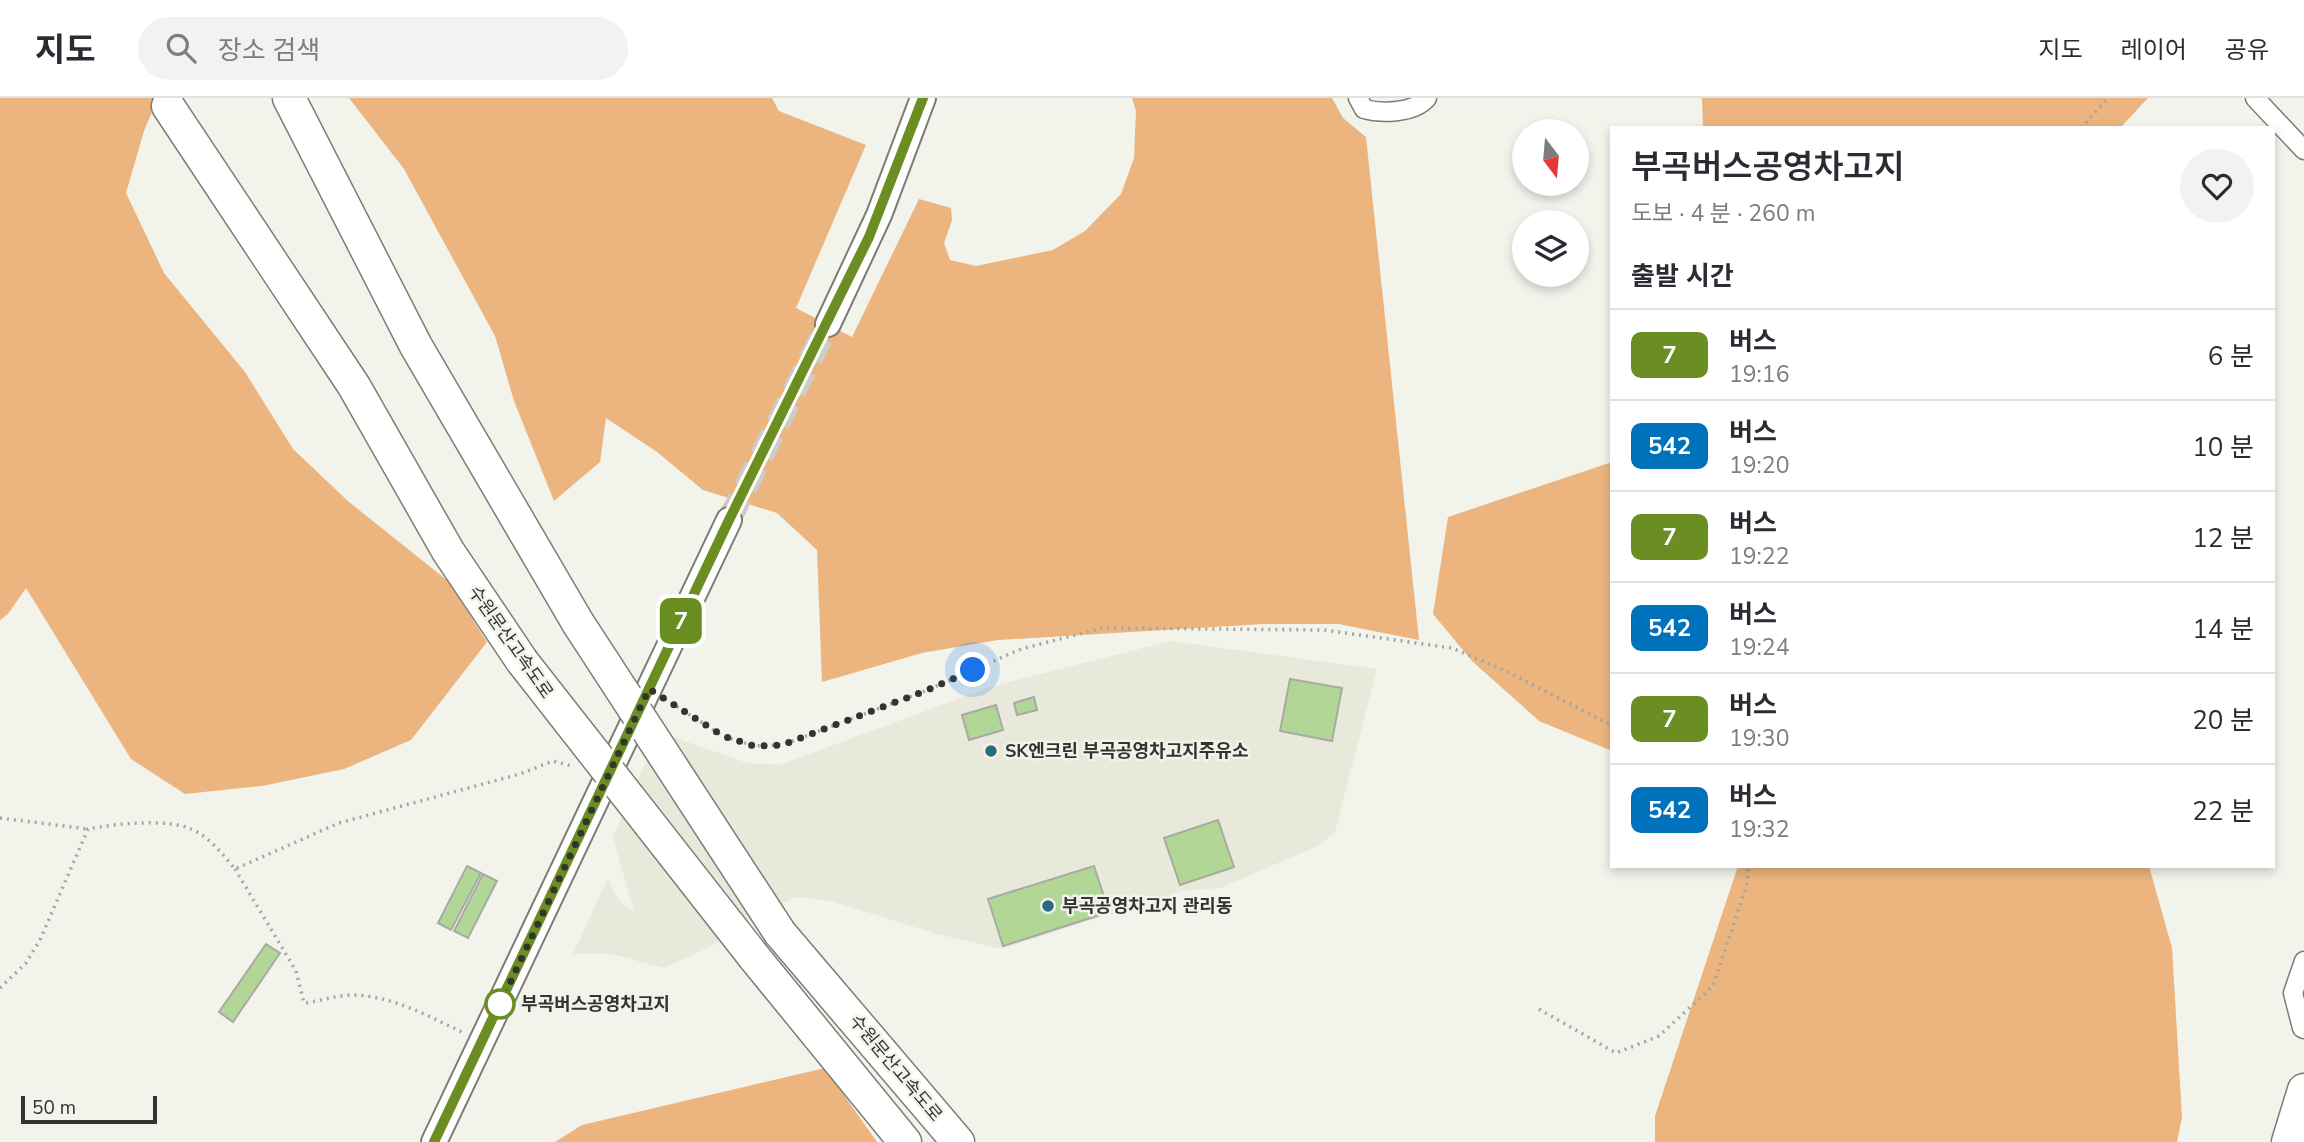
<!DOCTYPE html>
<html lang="ko">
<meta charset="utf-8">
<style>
:root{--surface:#fff;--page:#f2f2f3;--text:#2b2b33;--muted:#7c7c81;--line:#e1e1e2}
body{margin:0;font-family:"Nunito Sans","Noto Sans KR",sans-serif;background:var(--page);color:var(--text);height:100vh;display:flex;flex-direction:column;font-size:26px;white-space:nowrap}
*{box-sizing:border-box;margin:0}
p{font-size:23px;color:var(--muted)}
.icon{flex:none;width:38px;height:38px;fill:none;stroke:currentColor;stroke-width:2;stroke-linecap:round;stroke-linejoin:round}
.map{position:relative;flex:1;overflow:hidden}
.drawer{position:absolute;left:1610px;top:28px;width:665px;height:742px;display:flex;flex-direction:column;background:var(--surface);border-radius:0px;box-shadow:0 4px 10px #0003}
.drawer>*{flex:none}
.badge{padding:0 14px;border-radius:10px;font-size:24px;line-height:46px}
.needle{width:46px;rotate:164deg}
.controls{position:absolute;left:1512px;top:21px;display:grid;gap:14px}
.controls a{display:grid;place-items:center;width:77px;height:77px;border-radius:50%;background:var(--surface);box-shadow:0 4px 10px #0003;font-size:35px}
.scale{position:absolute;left:21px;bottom:18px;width:136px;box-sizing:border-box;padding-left:7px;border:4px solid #333330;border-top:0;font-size:19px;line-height:24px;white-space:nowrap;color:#333330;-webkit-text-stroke:5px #f2f3eb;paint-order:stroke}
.you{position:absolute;width:35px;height:35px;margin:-18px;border:5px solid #fff;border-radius:50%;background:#1a73e8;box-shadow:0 0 0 10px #1a73e833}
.map>.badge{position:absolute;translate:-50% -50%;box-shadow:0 0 0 4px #fff}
h2{padding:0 21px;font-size:26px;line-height:63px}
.round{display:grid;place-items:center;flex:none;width:74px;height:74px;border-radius:37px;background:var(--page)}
.overview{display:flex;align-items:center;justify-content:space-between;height:119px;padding:0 21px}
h1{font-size:33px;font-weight:600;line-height:52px}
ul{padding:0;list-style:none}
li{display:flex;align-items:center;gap:21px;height:91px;padding:0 21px;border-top:2px solid var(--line)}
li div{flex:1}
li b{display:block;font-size:26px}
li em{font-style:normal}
li .badge{min-width:77px;font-weight:700;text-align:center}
header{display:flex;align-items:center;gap:42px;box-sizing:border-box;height:98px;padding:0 35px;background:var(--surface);border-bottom:2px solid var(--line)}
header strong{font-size:33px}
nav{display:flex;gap:38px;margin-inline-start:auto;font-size:24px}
.search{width:490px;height:63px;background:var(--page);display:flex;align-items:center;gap:18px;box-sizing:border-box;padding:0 24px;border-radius:38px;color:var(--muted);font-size:26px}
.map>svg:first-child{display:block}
</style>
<header>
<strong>지도</strong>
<div class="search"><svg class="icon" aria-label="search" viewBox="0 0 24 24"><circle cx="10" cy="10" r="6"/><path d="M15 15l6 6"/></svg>장소 검색</div>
<nav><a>지도</a><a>레이어</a><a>공유</a></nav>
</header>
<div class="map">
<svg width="2304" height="1044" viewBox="0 0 2304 1044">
<rect width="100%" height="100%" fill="#f2f3eb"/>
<polygon fill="#e8e9da" points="1170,543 1377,571 1335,734 1318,748 1220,790 1181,793 1002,851 937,836 831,803 796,799 755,820 712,848 664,870 612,856 573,856 608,780 618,802 634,814 613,739 659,634 747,665 780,667 990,589"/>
<g fill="#ecb57f">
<polygon points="0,0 158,0 144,33 126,95 164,175 245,274 293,351 349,404 448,483 487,544 411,642 344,671 262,688 185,696 131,661 26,490 8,516 0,522"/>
<polygon points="349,0 772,0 779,13 866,47 796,210 852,239 919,101 951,110 952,122 944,145 950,162 976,168 1053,152 1085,133 1121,96 1134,60 1136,13 1132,0 1332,0 1343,20 1366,39 1419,542 1338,526 1263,526 998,542 922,555 822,584 817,452 777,415 703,392 657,354 606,320 600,364 554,403 514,303 495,238 404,71"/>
<polygon points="1702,0 2148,0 2120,30 1703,30"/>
<polygon points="1612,364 1612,653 1539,623 1472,563 1433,516 1448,419"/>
<polygon points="1738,768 2149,768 2172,850 2182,1019 2177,1044 1655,1044 1655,1018"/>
<polygon points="825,970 877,1044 555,1044 582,1027"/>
</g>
<g fill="#b1d695" stroke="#a7aba4" stroke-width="2">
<polygon points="1290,581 1342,590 1332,643 1280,633"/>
<polygon points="1034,599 1037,612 1017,617 1014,605"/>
<polygon points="996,607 1003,632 969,642 962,617"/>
<polygon points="1218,722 1234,769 1180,787 1164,740"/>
<polygon points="467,768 481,775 451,832 438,825"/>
<polygon points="1094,768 1109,814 1003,848 988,801"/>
<polygon points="483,776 497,783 468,840 454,833"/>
<polygon points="266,846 280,855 233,924 219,914"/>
</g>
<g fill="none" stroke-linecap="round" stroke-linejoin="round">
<polyline stroke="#cccdc6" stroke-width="24" stroke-dasharray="24 12" stroke-linecap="butt" points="729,422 828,226"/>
<defs>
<g id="street">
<path d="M1358,0l6,11c18,5 50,4 63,-11"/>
<polyline points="2255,0 2304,52"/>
<polyline points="2304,863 2293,895 2302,930 2304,931"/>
</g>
<g id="secondary">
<polyline points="828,226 879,117 923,0"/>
<polyline points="434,1044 729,422"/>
</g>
<g id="highway">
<polyline points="289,0 416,248 578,525"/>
<polyline points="168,8 354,288 448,453 522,563"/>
<polyline points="780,835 958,1044"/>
<polyline points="754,859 905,1044"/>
<polyline points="2288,1044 2304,992"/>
</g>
</defs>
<use href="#street" stroke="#7d7d76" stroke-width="21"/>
<use href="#secondary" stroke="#7d7d76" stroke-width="28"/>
<use href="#highway" stroke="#7d7d76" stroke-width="35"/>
<g stroke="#a4a59f" stroke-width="3.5" stroke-dasharray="2 5" stroke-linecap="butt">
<polyline points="2081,30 2108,0"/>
<polyline points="665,601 723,638 754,648 782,647 925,593 1021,551 1103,530 1324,532 1452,550 1508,574 1607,625 1612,625"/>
<polyline points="0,720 88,731"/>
<path d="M235,771l61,102 8,32c18,-2 35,-9 53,-8 40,3 73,22 107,38"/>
<path d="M0,890l26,-25 14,-23 48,-111c25,-5 79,-11 103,0 19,8 31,25 44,40l104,-46 181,-49 33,-13 19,5"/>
<polyline points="1539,911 1616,955 1659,938 1713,888 1747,786 1748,768"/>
</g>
<use href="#street" stroke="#fff" stroke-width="18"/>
<use href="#secondary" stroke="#fff" stroke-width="24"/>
<use href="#highway" stroke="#fff" stroke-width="32"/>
<defs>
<g id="highway-bridge">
<polyline points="578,525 780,835"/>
<polyline points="522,563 754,859"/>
</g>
</defs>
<use href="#highway-bridge" stroke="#7d7d76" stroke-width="35" stroke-linecap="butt"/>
<use href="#highway-bridge" stroke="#fff" stroke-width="32"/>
</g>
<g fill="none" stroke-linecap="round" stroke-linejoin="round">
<defs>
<polyline id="line" points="434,1044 729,422 869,139 923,0"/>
</defs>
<use href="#line" stroke="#fff" stroke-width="16"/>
<use href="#line" stroke="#6b8e23" stroke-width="10"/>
<polyline stroke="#333330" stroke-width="7" stroke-dasharray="0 12.6" points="500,906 649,591 723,638 754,648 782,647 925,593 973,572"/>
</g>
<g fill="#2a6b7f" stroke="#f2f3eb" stroke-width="2.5">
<circle cx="991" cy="653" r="7"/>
<circle cx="1048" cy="808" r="7"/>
</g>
<circle fill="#fff" stroke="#6b8e23" stroke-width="3.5" cx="500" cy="906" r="14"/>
<g text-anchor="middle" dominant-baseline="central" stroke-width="5" stroke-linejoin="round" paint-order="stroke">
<g font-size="18" fill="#333330" stroke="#f2f3eb">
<text transform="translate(511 544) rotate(55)">수원문산고속도로</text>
<text transform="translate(896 970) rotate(50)">수원문산고속도로</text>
</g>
<g font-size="18" font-weight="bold" fill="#333330" stroke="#f2f3eb" text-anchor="start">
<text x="1005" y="653">SK엔크린 부곡공영차고지주유소</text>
<text x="1062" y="808">부곡공영차고지 관리동</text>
</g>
<g font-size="18" font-weight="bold" fill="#333330" stroke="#f2f3eb" text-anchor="start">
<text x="521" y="906">부곡버스공영차고지</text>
</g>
</g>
</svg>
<div class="controls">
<a><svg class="needle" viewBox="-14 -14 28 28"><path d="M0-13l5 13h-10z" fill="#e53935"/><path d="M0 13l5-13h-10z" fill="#7c7c81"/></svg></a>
<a><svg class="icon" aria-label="layers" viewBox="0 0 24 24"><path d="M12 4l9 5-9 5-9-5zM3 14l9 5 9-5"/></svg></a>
</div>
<div class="scale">50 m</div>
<div class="you" style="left:973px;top:572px"></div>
<b class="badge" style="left:681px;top:523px;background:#6b8e23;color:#fff">7</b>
<section class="drawer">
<div class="overview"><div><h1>부곡버스공영차고지</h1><p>도보 · 4 분 · 260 m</p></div><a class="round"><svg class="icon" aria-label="heart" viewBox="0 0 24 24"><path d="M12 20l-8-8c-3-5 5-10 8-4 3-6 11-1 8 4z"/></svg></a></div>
<h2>출발 시간</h2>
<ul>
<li><span class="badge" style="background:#6b8e23;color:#fff">7</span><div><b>버스</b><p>19:16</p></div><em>6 분</em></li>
<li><span class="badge" style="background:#0072bc;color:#fff">542</span><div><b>버스</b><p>19:20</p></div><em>10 분</em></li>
<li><span class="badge" style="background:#6b8e23;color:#fff">7</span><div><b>버스</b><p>19:22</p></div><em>12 분</em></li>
<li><span class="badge" style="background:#0072bc;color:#fff">542</span><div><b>버스</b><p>19:24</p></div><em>14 분</em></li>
<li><span class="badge" style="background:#6b8e23;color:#fff">7</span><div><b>버스</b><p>19:30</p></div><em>20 분</em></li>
<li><span class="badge" style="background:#0072bc;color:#fff">542</span><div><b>버스</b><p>19:32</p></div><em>22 분</em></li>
</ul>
</section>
</div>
